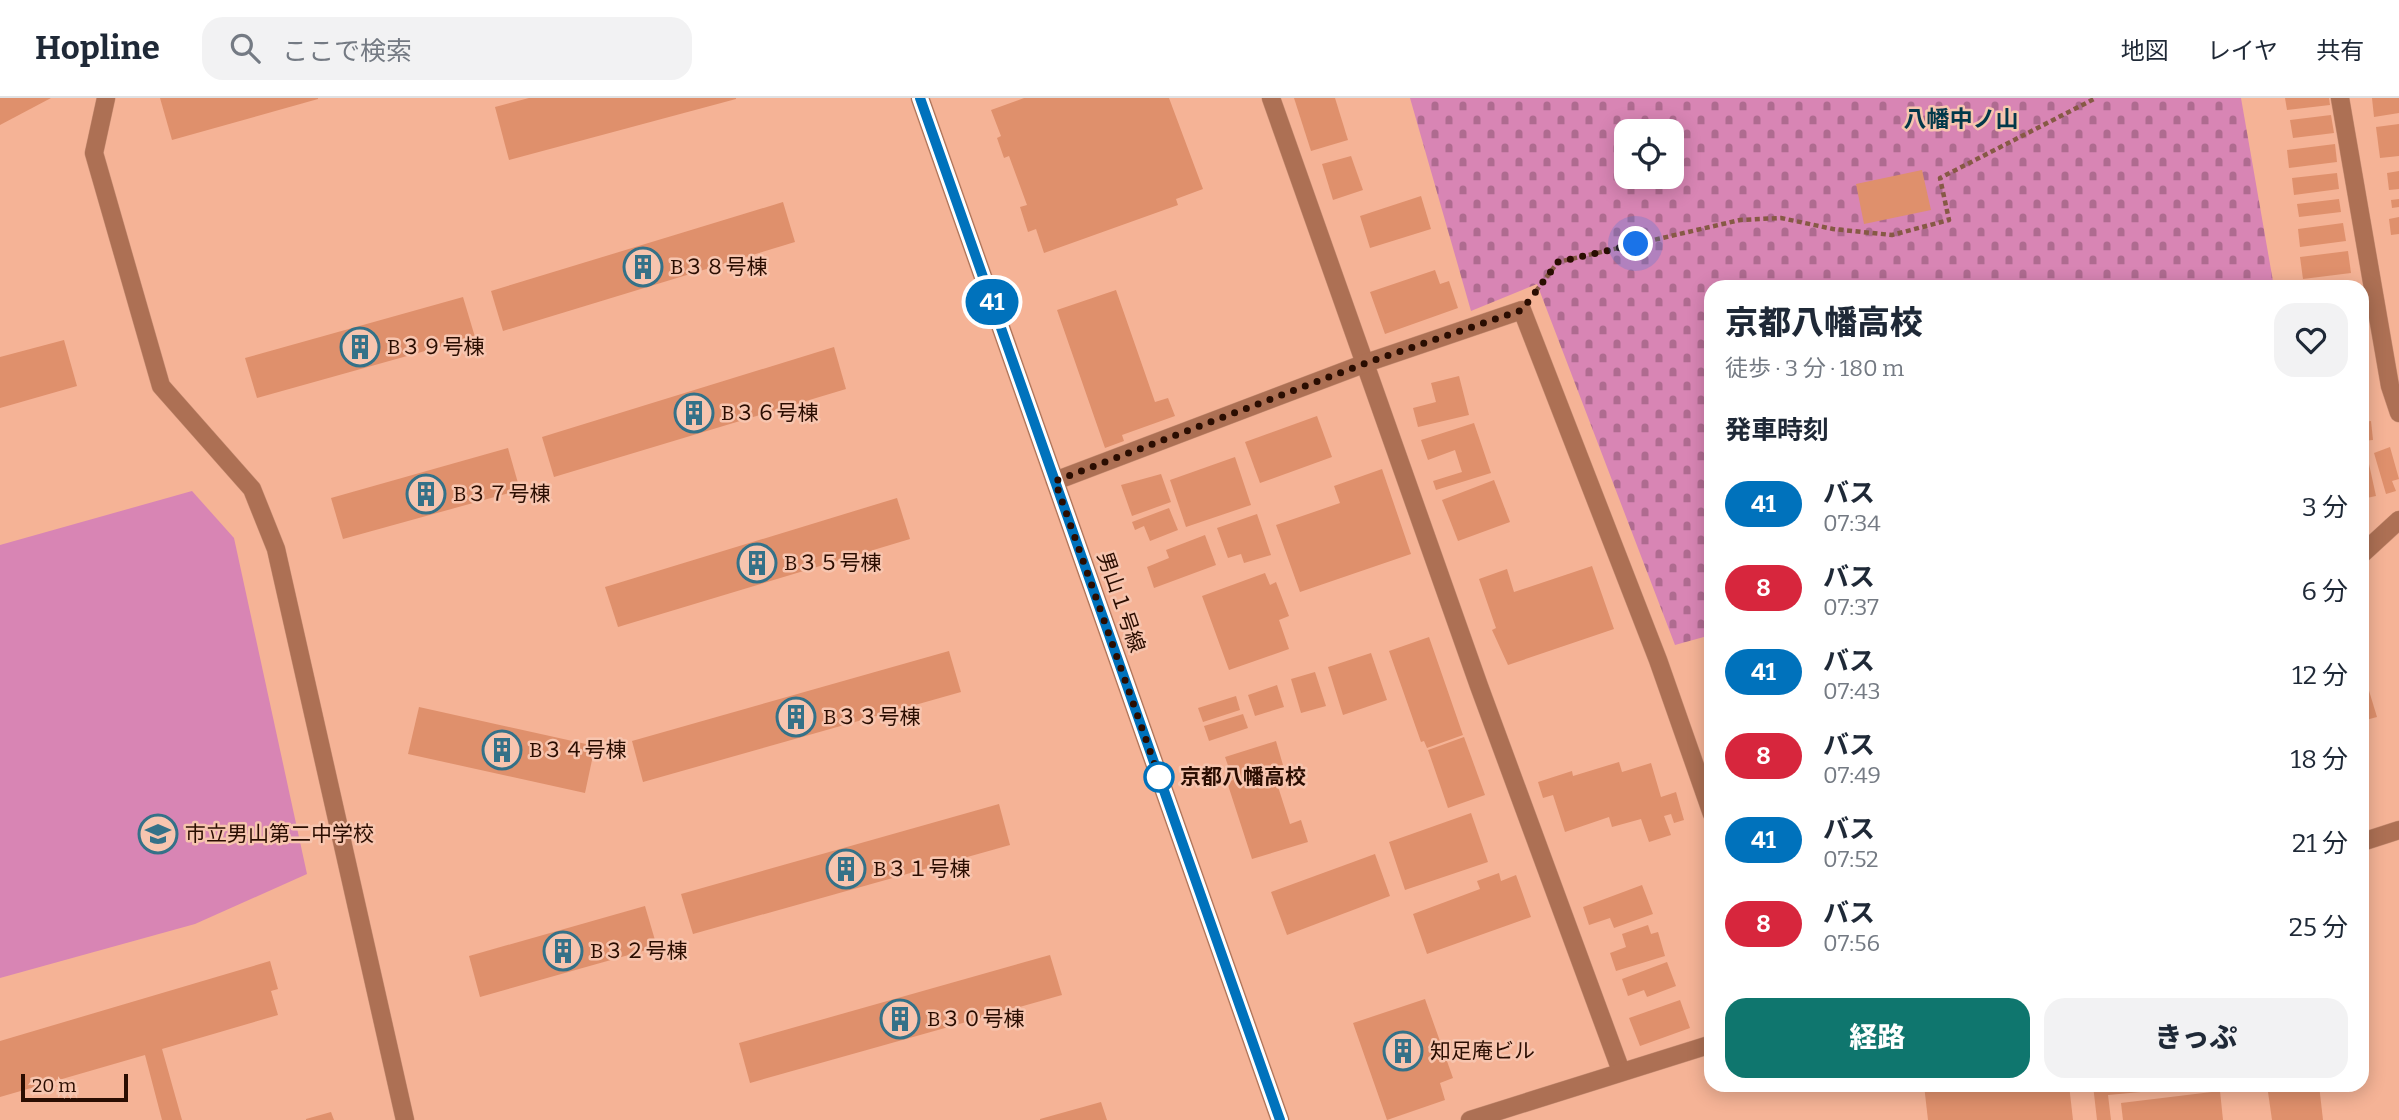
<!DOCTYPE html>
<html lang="ja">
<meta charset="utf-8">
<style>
:root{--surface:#fff;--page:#f2f2f3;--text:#1f2937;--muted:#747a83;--line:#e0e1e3;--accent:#0f766e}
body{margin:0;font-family:Bitter,"Noto Sans JP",serif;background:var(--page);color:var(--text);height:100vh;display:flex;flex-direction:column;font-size:26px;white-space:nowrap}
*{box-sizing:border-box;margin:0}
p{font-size:23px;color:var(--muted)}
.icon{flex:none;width:38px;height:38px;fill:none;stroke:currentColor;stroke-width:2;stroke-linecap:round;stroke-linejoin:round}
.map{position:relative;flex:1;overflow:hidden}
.panel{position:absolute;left:1704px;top:182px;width:665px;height:812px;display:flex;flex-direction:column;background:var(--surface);border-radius:21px;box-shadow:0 4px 18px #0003}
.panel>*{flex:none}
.badge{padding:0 14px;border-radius:23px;font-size:24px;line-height:46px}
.fabs{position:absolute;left:1614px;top:21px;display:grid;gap:14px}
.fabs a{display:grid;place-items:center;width:70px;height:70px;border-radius:14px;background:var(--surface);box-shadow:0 4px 18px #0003;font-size:35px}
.scale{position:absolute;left:21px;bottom:18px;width:107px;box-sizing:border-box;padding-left:7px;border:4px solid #2a0d01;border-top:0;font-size:19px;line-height:24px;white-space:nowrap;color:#2a0d01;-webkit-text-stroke:5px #f7c5af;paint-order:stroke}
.you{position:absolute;width:35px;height:35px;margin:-18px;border:5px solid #fff;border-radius:50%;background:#1a73e8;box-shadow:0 0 0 10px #1a73e833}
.map>.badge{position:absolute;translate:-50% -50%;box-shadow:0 0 0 4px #fff}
h2{padding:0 21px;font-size:26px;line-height:63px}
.round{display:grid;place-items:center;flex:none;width:74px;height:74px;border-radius:21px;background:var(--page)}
.overview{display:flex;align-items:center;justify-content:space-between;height:119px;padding:0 21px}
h1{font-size:33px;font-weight:800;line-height:52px}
.button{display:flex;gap:14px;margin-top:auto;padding:14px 21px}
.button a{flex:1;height:80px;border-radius:21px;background:var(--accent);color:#fff;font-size:28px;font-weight:800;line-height:80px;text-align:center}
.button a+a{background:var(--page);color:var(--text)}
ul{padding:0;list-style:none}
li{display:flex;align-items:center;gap:21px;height:84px;padding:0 21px}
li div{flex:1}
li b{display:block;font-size:26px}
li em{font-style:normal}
li .badge{min-width:77px;font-weight:700;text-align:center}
header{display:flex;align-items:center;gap:42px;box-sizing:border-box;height:98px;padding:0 35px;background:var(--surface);border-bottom:2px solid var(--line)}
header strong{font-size:33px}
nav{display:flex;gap:38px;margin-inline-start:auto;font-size:24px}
.search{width:490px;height:63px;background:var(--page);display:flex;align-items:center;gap:18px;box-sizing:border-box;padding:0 24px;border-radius:21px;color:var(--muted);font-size:26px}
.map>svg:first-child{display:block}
</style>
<header>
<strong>Hopline</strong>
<div class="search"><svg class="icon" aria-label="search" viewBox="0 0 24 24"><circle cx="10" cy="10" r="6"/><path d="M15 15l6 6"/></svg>ここで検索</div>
<nav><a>地図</a><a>レイヤ</a><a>共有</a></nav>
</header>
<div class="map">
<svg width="2399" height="1022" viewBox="0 0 2399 1022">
<defs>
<pattern id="cemetery-stones" width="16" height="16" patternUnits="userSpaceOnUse" patternTransform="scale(1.75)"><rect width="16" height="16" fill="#d885b4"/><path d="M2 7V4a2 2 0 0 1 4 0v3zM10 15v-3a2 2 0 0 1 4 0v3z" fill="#af6b90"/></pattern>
</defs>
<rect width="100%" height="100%" fill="#f5b396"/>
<polygon fill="#d885b4" points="192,393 234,440 307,776 195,826 0,880 0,447"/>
<path fill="url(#cemetery-stones)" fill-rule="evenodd" d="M1410,0h831l33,189h-562l-1,348 -36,10 -138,-361 -66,27zM1626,33h45v46h-45z"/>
<g fill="#df906c">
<polygon points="0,0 51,0 0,27"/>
<polygon points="160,0 318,0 318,1 172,42"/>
<polygon points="529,0 736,0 736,1 509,62 495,9"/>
<polygon points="1024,0 1169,0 1203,91 1176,101 1178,107 1044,155 1036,131 1028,134 1020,109 1027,107 1009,58 1004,60 997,40 1001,38 991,12"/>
<polygon points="1294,0 1335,0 1348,42 1311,53"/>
<polygon points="2285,0 2329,0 2330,7 2287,12"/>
<polygon points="2372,0 2399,0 2399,15 2374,19"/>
<polygon points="2331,17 2334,35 2293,40 2290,22"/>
<polygon points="2399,26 2399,58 2380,60 2376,29"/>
<polygon points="2335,46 2337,64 2289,70 2287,52"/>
<polygon points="1351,58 1363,92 1333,102 1322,66"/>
<polygon points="1922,72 1931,112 1864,126 1856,86"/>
<polygon points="2399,73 2399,91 2389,92 2387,75"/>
<polygon points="2337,75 2339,91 2294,97 2292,80"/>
<polygon points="1421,98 1431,131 1370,150 1360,118"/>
<polygon points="2339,101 2341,114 2299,119 2297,106"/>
<polygon points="2399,101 2399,109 2392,110 2391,102"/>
<polygon points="783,104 795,144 503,233 491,193"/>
<polygon points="2399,119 2399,136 2391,137 2389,121"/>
<polygon points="2343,125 2346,143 2300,149 2298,131"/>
<polygon points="2348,153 2351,175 2303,181 2300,159"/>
<polygon points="1435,172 1440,186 1449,183 1458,210 1385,236 1370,194"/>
<polygon points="2351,183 2352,189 2320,189 2320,187"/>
<polygon points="1116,192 1155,304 1168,300 1175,318 1122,337 1124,343 1105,350 1057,212"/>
<polygon points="463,199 475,239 257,300 245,260"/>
<polygon points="64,242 77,288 0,310 0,259"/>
<polygon points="834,249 846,291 554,379 542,339"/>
<polygon points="1459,278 1469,317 1418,329 1413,310 1436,304 1431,285"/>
<polygon points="1317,318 1332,359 1260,385 1245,344"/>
<polygon points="2371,323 2373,342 2362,343 2362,324"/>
<polygon points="1474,325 1491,375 1436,392 1433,383 1462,374 1455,352 1428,362 1421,342"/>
<polygon points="2390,349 2399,381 2392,383 2396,393 2386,396 2374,355"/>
<polygon points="508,350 520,392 343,441 331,400"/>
<polygon points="2367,357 2376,398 2362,401 2362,358"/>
<polygon points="1235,359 1251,407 1186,429 1170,382"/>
<polygon points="1382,371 1411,456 1300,494 1276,427 1340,405 1334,388"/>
<polygon points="1161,376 1171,404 1132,418 1121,387"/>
<polygon points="1494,382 1510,424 1458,443 1442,402"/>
<polygon points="897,400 910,441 618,529 605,489"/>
<polygon points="1169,410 1178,432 1150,443 1144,428 1135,432 1132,424"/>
<polygon points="1257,416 1271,457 1244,465 1241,456 1228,460 1217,430"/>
<polygon points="1205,437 1216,467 1154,490 1147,469 1169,460 1166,452"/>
<polygon points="1592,468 1614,531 1508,567 1492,532 1496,530 1479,481 1507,471 1514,494"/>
<polygon points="1265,475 1270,487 1276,484 1289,518 1279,522 1289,551 1229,572 1202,498"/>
<polygon points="1429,539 1463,637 1427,650 1424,643 1421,644 1389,553"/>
<polygon points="949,553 961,594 643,684 632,643"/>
<polygon points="1371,555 1387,602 1343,617 1328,569"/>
<polygon points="2363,573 2377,619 2362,623 2362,574"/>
<polygon points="1315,574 1326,608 1301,615 1291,581"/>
<polygon points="1277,587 1284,609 1255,618 1248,597"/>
<polygon points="1236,598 1240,612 1203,624 1198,610"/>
<polygon points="419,609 595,648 585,695 408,656"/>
<polygon points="1243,616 1248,630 1209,643 1204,628"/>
<polygon points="1464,639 1485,697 1448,710 1428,652"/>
<polygon points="1276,643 1283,667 1272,670 1290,726 1301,722 1308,744 1252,761 1227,684 1233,682 1225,659"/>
<polygon points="1619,664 1622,674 1651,665 1661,699 1676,694 1684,722 1674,725 1671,716 1664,718 1671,737 1649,744 1641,721 1612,729 1609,719 1565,734 1553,697 1543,700 1538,684 1572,673 1573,678"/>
<polygon points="999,706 1010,747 693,836 681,796"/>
<polygon points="1471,715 1488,764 1405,792 1389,744"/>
<polygon points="1375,756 1390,798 1287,837 1271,794"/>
<polygon points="1499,775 1501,783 1516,777 1531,819 1427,856 1413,816 1480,791 1477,783"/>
<polygon points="1642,787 1653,816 1614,830 1610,820 1589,827 1583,809"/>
<polygon points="645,808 657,849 480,899 469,858"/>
<polygon points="1648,827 1651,836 1658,834 1665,858 1616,873 1610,855 1626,849 1622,836"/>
<polygon points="1050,857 1062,897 750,985 739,945"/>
<polygon points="270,863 278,891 271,893 278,917 162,951 182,1022 162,1022 145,957 0,999 0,943"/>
<polygon points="1667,864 1676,888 1647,899 1644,892 1628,898 1622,881"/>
<polygon points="1425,901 1453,980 1440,985 1445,1002 1387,1022 1353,925"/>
<polygon points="1680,902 1690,930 1640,948 1629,920"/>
<polygon points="1924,987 2069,987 2073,1022 1928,1022"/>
<polygon points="2093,987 2140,987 2141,994 2108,997 2111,1022 2097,1022"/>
<polygon points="2267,987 2319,987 2323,1022 2272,1022"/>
<polygon points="2220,993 2223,1022 2123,1022 2121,1005"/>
<polygon points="1101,1004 1107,1022 1040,1022 1040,1021"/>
<polygon points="331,1014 334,1022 306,1022 306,1021"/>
</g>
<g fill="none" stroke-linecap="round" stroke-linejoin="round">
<defs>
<polyline id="pedestrian" points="106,0 94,55 161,288 252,391 276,451 405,1022"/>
<g id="minor">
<polyline points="1271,0 1479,588 1621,973"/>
<polyline points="2340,0 2390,288 2399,315"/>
<polyline points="1055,383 1366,265 1522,212 1658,562 1712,716"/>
<polyline points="2362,456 2399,422"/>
<polyline points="2362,744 2399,732"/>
<polyline points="1470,1022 1712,946"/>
</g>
<polyline id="tertiary" points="920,0 1280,1022"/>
</defs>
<use href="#pedestrian" stroke="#cc9278" stroke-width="19"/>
<use href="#minor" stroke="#cc9278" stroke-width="19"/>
<use href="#tertiary" stroke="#cc9278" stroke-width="19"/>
<polyline stroke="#865945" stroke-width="4.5" stroke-dasharray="5 3.5" stroke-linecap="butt" points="1536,193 1558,164 1740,122 1781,120 1833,131 1892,137 1949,122 1940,80 2096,0"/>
<use href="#pedestrian" stroke="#ad7054" stroke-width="18"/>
<use href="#minor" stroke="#ad7054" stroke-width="18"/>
<use href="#tertiary" stroke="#ad7054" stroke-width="18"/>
</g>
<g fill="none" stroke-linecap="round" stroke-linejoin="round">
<defs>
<polyline id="line" points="920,0 1280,1022"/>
</defs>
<use href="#line" stroke="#fff" stroke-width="16"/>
<use href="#line" stroke="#0072bc" stroke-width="10"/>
<polyline stroke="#2a0d01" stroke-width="7" stroke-dasharray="0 12.6" points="1159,679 1163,690 1055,383 1366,265 1522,212 1558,164 1636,146"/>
</g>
<defs>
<symbol id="building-ring" viewBox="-11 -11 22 22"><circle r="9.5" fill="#f7c5af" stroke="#347188" stroke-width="1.5"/><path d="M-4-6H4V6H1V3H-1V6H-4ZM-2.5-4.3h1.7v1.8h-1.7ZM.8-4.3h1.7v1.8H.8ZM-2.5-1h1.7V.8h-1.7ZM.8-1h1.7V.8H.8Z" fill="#347188"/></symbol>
<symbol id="school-ring" viewBox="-11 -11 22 22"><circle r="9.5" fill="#f7c5af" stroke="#347188" stroke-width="1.5"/><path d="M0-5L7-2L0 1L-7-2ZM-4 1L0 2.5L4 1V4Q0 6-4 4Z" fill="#347188"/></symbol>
</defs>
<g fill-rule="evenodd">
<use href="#building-ring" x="621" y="147" width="44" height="44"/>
<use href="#building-ring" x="338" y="227" width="44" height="44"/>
<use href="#building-ring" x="672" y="293" width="44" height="44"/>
<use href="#building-ring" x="404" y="374" width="44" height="44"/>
<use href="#building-ring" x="735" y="443" width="44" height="44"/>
<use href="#building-ring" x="774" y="597" width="44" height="44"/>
<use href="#building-ring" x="480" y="630" width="44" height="44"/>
<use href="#school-ring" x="136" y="714" width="44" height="44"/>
<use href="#building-ring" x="824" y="749" width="44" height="44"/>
<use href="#building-ring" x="541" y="831" width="44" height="44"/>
<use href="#building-ring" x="878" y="899" width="44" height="44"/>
<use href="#building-ring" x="1381" y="931" width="44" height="44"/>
</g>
<circle fill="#fff" stroke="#0072bc" stroke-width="3.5" cx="1159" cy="679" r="14"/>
<g text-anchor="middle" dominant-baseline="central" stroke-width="5" stroke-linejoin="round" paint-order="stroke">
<g font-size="21" fill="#2a0d01" stroke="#f7c5af" text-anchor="start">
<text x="670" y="169">B３８号棟</text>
<text x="387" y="249">B３９号棟</text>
<text x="721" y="315">B３６号棟</text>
<text x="453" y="396">B３７号棟</text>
<text x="784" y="465">B３５号棟</text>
<text x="823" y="619">B３３号棟</text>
<text x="529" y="652">B３４号棟</text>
<text x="185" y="736">市立男山第二中学校</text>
<text x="873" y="771">B３１号棟</text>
<text x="590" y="853">B３２号棟</text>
<text x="927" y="921">B３０号棟</text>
<text x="1430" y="953">知足庵ビル</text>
</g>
<g font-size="21" fill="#2a0d01" stroke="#f7c5af">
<text transform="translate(1121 504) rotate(71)">男山１号線</text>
</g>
<g font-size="21" font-weight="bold" fill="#2a0d01" stroke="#f7c5af" text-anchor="start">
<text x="1180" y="679">京都八幡高校</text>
</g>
<g font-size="23" font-weight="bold" fill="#02394a" stroke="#f7c5af">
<text x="1961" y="21">八幡中ノ山</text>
</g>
</g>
</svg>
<div class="fabs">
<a><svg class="icon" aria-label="locate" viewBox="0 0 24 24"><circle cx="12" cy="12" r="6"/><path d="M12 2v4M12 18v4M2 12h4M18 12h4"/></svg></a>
</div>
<div class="scale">20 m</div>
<div class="you" style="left:1636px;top:146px"></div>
<b class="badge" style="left:992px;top:204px;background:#0072bc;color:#fff">41</b>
<section class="panel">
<div class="overview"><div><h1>京都八幡高校</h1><p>徒歩 · 3 分 · 180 m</p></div><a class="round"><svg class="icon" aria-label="heart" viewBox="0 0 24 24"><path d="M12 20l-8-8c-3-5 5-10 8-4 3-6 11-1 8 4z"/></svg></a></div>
<h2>発車時刻</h2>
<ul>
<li><span class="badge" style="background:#0072bc;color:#fff">41</span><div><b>バス</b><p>07:34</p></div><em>3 分</em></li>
<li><span class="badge" style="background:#d7263d;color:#fff">8</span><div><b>バス</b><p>07:37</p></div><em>6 分</em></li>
<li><span class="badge" style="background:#0072bc;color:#fff">41</span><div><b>バス</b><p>07:43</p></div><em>12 分</em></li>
<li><span class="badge" style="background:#d7263d;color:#fff">8</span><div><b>バス</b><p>07:49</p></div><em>18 分</em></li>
<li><span class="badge" style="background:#0072bc;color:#fff">41</span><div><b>バス</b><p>07:52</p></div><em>21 分</em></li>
<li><span class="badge" style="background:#d7263d;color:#fff">8</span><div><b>バス</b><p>07:56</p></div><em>25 分</em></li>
</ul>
<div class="button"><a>経路</a><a>きっぷ</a></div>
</section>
</div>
